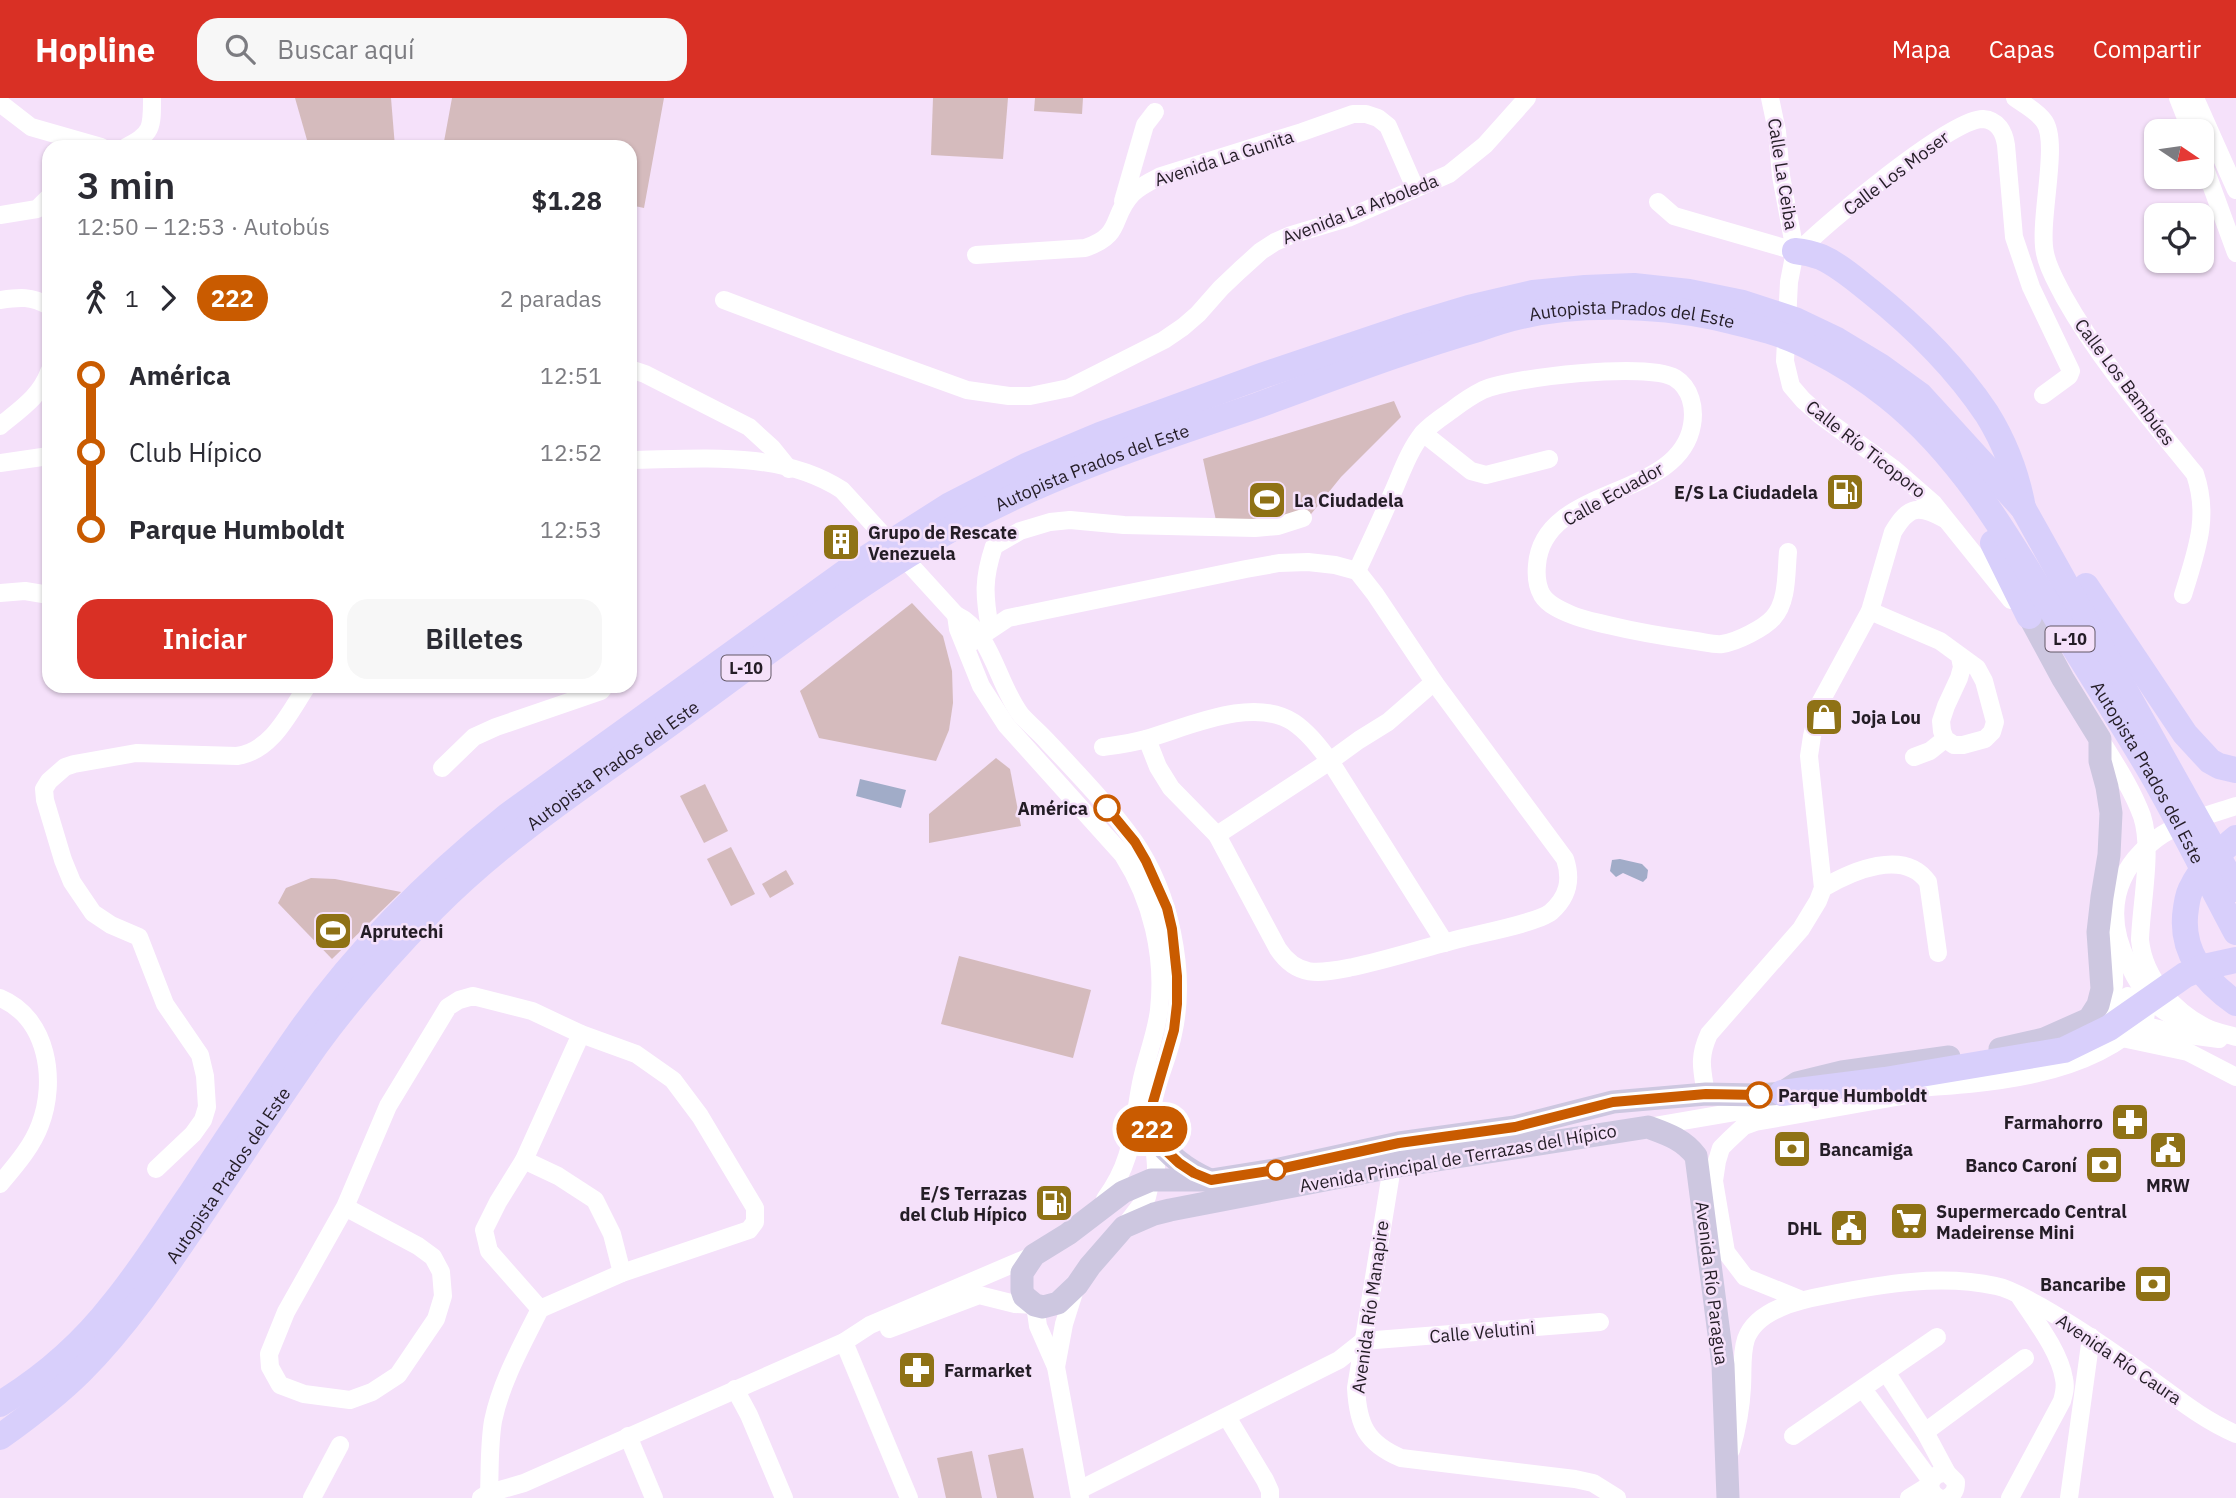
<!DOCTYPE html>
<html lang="es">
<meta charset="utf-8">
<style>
:root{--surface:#fff;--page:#f7f7f7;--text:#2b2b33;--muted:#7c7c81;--accent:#d93025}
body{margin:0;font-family:"IBM Plex Sans",sans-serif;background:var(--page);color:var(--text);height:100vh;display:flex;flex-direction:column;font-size:26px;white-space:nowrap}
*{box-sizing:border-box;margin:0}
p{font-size:23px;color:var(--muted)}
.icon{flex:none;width:38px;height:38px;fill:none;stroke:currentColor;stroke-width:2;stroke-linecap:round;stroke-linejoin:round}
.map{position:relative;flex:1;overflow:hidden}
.side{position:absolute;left:42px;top:42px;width:595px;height:553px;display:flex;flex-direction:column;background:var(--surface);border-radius:21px;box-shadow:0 2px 5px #0004}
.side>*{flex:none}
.badge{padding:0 14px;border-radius:23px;font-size:24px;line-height:46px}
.needle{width:46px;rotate:103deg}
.fabs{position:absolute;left:2144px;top:21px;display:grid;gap:14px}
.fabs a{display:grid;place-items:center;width:70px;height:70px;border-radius:14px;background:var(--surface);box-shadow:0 2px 5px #0004;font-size:35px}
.map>.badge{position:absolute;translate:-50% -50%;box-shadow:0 0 0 4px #fff}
.legs{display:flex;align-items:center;gap:10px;height:77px;padding:0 35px;font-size:23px}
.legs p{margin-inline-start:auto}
.summary{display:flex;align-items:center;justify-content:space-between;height:119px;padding:0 35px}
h1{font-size:38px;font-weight:600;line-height:52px}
.button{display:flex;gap:14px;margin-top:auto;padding:14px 35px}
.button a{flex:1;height:80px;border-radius:21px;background:var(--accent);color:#fff;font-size:28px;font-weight:600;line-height:80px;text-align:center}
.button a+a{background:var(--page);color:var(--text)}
ul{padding:0 35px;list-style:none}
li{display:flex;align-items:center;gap:24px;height:77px;font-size:26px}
li i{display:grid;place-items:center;width:10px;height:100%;margin:0 9px;background:currentColor}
li i::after{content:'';width:18px;height:18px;margin:-9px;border:5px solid;border-radius:50%;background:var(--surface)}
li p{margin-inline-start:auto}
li:first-child i{background:linear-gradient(#0000 50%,currentColor 0)}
li:last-child i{background:linear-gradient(currentColor 50%,#0000 0)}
header{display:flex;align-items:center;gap:42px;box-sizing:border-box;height:98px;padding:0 35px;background:var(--accent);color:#fff}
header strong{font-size:33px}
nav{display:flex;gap:38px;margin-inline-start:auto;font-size:24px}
.search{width:490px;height:63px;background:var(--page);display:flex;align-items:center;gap:18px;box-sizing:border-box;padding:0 24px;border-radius:21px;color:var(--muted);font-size:26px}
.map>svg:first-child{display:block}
</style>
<header>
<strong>Hopline</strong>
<div class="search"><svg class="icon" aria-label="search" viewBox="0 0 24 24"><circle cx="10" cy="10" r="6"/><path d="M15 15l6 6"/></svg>Buscar aquí</div>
<nav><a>Mapa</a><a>Capas</a><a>Compartir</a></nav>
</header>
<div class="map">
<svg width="2236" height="1400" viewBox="0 0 2236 1400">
<rect width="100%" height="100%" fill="#f5e1fa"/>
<g fill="#d5bbbd">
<polygon points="295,0 391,0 395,49 309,49"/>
<polygon points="452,0 664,0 644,110 630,107 630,49 443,49"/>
<polygon points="933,0 1008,0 1003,61 931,57"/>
<polygon points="1035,0 1083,0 1082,16 1034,13"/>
<polygon points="1394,303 1401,319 1341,379 1303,426 1272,437 1218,432 1203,361"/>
<polygon points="912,505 943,538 952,573 953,605 949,632 936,663 819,640 800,593"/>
<polygon points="996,660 1010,671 1021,728 929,745 929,716"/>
<polygon points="705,686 728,733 704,745 680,698"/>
<polygon points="731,749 755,796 731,808 707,761"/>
<polygon points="786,772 794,786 770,800 762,786"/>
<polygon points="311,780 335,781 401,794 332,861 278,805 286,790"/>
<polygon points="959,858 1091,892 1073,960 941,926"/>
<polygon points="1023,1350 1034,1400 997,1400 988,1357"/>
<polygon points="972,1353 982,1400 946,1400 937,1360"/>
</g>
<g fill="#a1acc8">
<polygon points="860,681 906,692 901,710 856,698"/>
<polygon points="1620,761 1642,766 1648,772 1647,780 1643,784 1623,775 1616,779 1610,773 1612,762"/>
</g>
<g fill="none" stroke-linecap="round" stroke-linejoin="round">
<g stroke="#fff" stroke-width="18">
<polyline points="1770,0 1777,33 1781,78 1795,153 1789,184 1785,263 1791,288 1803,302 1821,318 1894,371 1933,405 2011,502"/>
<path d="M2015,0c10,7 22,13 29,23 16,21 -6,100 1,132 3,16 12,30 19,44 36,64 85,120 131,177 15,44 1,78 -12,121"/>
<polyline points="2178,0 2191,33"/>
<polyline points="2195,0 2236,92"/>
<polyline points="0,5 31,29 101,49"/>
<path d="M126,49c27,-13 26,-21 26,-49"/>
<polyline points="2202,62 2236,155"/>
<polyline points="1123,103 1145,27 1155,14"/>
<polyline points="1658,104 1674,118 1795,153"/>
<polyline points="0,117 37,111 49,99"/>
<path d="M1799,153c25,-26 152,-133 184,-132 15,1 21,13 23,26l8,92 17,50 40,84 -2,5 -26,19"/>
<path d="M976,157l109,-7c39,-13 25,-31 47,-54 8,-8 19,-13 29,-18l141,-44 51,-18h13l12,4 10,8 27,62"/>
<path d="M0,202c20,-3 31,-4 49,6"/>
<polyline points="724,202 840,246 967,292 1009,298 1030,298 1069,290 1164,242 1183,229 1198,216 1221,190 1240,172 1261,153 1275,144 1291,137 1348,120 1449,76 1485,47 1527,0"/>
<polyline points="630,271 645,276 749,329 772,350 789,371"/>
<path d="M0,328c19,-16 40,-29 49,-54"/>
<polyline points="1423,335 1471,373 1486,377 1549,361"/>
<path d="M630,362c70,-1 151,-10 212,30l114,125c36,17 41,69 65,100 8,9 18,17 26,26 30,32 62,65 87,100 36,52 53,131 39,193 -5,26 -19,51 -21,77 -2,21 5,42 4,63l-5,6 -4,17 -23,30"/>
<polyline points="0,365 49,358"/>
<path d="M1357,473c12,-26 24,-51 35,-77 9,-20 17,-44 31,-61 8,-9 19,-16 29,-23 9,-7 21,-15 31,-20 30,-13 165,-28 192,-12 16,10 20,30 17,47 -13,76 -149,59 -155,140 -1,10 0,21 5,30 6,10 20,16 30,20 12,5 24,7 36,10 29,7 59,12 88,16 8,1 19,4 26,3 15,-2 42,-16 51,-26 15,-16 13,-46 15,-66"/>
<polyline points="0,495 25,493 49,497"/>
<polyline points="1870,513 1940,543 1977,570 1984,583 1995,624 1992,634 1985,641 1963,647 1954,647 1945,641 1942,633 1941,623 1946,608 1959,580 1962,569 1960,559"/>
<path d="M956,517l2,14 23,57 25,39 117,130c29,45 42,101 36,155 -3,25 -13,48 -18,73 -9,46 -7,77 -36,116"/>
<path d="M990,531c-6,-34 -7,-50 4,-83l26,-15 30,-9 20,-2 54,5 131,3 23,-2 25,-8"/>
<path d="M966,548l42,-28 238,-49 33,-6 29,-1 27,3 22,6 18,23 59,88 131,177c7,21 3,38 -14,53 -14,11 -69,21 -88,26 -37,9 -73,21 -110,29 -32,6 -55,12 -75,-18l-61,-114 -46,-47 -13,-21 -11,-28"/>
<path d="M2100,641c15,24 32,50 42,77 11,34 -1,88 -2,124 4,39 35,73 69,89 9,4 18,5 27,8"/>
<path d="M1103,649c14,-2 29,-4 43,-8 42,-12 106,-43 147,-17 15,10 26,25 37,39l115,182"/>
<polyline points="1914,659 1930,653 1945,641"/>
<polyline points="442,670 474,639 496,629 601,593 605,588"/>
<polyline points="1217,737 1330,663 1359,642 1388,624 1434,584"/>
<path d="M1823,790c29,-17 81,-40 105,-6l10,71"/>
<path d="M0,900c48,20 57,83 40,127 -8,22 -25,41 -40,59"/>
<polyline points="2111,908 2114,886 2115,842"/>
<path d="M2181,923c-9,-6 -19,-10 -27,-18 -12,-12 -19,-25 -26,-40 -24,-48 -14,-92 28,-124 21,-16 56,-25 80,-33"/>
<polyline points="2139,926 2174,935 2219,941"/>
<polyline points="2122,940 2188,954 2236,979"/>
<path d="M1898,991c80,-5 188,-9 247,-70l1,-6 -5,-13 -13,-4 -17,10 -20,18"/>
<path d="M1706,996c-4,-25 -8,-36 3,-60l92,-105 17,-28 5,-13 -14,-132 3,-20 8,-33 50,-92 23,-79c16,-27 26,-27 52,-13"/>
<polyline points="1648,1029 1794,1004"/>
<polyline points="524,1062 558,1078 595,1102 612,1136 622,1175"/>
<path d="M1392,1069l-36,221c2,37 10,55 45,70l174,21 18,4 24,15"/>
<path d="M156,1071l37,-35 10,-14 4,-13 -2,-31 -5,-21 -35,-51 -26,-67 -28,-12 -18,-12 -21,-31 -9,-22 -18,-60 -1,-11 5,-8 16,-14 9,-3 62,-11 101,3c35,-5 52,-43 70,-70"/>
<path d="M345,1109l73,39 15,11 8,15 2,24 -7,23 -38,56 -26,17 -22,8 -46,-6 -24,-9 -10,-18 -1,-13 17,-42 59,-105 43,-101 60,-99 11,-7 14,-4 59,15 49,23 55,20 37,26 27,36 55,92v14l-6,8 -127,43 -82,36c-18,36 -39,73 -47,112 -4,24 -3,48 -4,72"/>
<polyline points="1802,1202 1745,1179 1726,1154 1714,1083 1717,1063 1721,1050 1729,1042 1744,1028 1755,1024 1913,996"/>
<polyline points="540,1211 489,1153 484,1132 498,1104 524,1062 581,936"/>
<polyline points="889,1231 979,1197 1015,1206 1035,1207 1038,1228 1056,1269 1080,1400"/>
<polyline points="1363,1243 1600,1224"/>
<polyline points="844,1244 909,1400"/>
<polyline points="1056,1269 1064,1226 1076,1188"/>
<polyline points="1886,1274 1925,1334 1947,1375"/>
<polyline points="735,1291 749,1317 784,1400"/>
<polyline points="1863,1291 1931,1383"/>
<polyline points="1227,1319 1265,1382 1270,1393 1270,1400"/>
<polyline points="1925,1334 2025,1260"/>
<polyline points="628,1338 654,1400"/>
<polyline points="1793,1338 1937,1239"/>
<path d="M1731,1352c6,-21 10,-42 11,-63 1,-16 -1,-33 4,-48 11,-30 54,-39 81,-44 55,-11 114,-21 169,-9 16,3 30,13 44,20 35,20 69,43 102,67 31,22 59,46 94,61"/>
<polyline points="1079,1392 1339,1262 1363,1243"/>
<polyline points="312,1400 340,1347"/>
<polyline points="481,1400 489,1395 524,1385 844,1244 870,1227 1034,1157"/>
<polyline points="1909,1400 1930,1387"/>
<path d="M1939,1400c-15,-8 -9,-26 8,-25l9,9c0,8 -2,12 -9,16"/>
<path d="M2010,1400l52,-97c2,-7 4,-14 2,-22 -4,-27 -29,-59 -44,-82"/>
<polyline points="2069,1400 2091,1239"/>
</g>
<g stroke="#cdc7e0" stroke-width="23">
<polyline points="2000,951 2044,941 2089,921 2098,907 2102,891 2098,834 2102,799 2109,757 2111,715 2107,689 2100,663 2100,641 2063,581 2029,518"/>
<path d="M1153,1037c15,20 32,34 55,44"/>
<path d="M1728,1400l-5,-133 -27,-209c-13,-17 -29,-22 -48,-29l-256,40 -222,43 -16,4 -30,13 -34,39 -13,19 -19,18 -15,4 -8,-2 -11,-9 -2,-6v-17l12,-18 34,-21 55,-42 28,-12h60l64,-10 124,-27 116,-16 98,-25 93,-8 52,1 24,-2 15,-10 45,-11 107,-15"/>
</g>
<g stroke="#d8cffb" stroke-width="26">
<path d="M1795,153c9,1 18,3 26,6 18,8 34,22 49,34 44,35 85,75 117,123 18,29 30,61 36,94"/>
<polyline points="1993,445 2029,518"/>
<polyline points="2086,488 2185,636 2210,663 2219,668 2236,672"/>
<path d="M2236,740c-16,14 -35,29 -44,49 -4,6 -5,14 -6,21 -7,42 17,72 50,95"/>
<polyline points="1782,995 1885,982 2064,952 2109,930 2185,877 2204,869 2236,862"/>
<path d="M0,1306c43,-26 83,-61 114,-101 28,-34 51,-72 76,-108 36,-55 72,-109 109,-162 58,-83 130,-154 208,-217l347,-250 96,-61 76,-39 74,-31 164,-60 142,-48 63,-19 64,-15 52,-5 49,-2 55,6 54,11 52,17 42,20 43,26 40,29 103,113 213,381"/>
<path id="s1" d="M0,1339c28,-20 56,-41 81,-66 45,-45 82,-100 118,-153 39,-58 77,-116 117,-173 35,-48 75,-93 117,-136 73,-74 162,-131 246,-192 93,-67 183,-139 283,-194 92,-50 192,-82 291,-116 75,-27 149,-56 225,-78 14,-5 29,-10 43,-13 59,-14 134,-11 193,1 34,8 68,15 99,32 26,13 53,30 75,48 82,65 133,163 186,250 26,42 53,84 78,127 30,52 56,106 84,158"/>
</g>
</g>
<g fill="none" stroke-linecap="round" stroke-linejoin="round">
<defs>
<polyline id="line-1" points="1107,710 1135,744 1146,763 1167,810 1172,831 1177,878 1177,906 1174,932 1153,1004 1152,1026 1153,1037 1161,1048 1179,1065 1194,1075 1211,1082 1275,1072 1399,1045 1515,1029 1613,1004 1706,996 1759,997"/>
</defs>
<use href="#line-1" stroke="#fff" stroke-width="16"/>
<use href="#line-1" stroke="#c95b00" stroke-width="10"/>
</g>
<defs>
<symbol id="fuel-square" viewBox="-11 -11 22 22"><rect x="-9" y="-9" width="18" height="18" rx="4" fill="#8f7216" stroke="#f5e1fa"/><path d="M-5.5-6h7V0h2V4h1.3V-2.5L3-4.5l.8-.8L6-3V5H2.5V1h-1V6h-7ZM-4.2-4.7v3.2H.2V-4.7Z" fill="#fff"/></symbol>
<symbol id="stadium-square" viewBox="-11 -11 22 22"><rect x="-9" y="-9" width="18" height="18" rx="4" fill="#8f7216" stroke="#f5e1fa"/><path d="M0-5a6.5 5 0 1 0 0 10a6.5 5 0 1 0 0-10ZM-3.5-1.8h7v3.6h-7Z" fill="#fff"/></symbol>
<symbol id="building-square" viewBox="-11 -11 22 22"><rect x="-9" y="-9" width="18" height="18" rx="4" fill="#8f7216" stroke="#f5e1fa"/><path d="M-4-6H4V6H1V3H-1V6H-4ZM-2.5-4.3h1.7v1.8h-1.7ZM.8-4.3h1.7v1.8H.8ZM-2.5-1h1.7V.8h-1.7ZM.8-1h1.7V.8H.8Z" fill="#fff"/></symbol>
<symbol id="shop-square" viewBox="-11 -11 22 22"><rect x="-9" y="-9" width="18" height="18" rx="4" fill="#8f7216" stroke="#f5e1fa"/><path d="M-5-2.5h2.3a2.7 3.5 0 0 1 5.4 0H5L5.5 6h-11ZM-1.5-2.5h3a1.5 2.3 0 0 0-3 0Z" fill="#fff"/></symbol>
<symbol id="pharmacy-square" viewBox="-11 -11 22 22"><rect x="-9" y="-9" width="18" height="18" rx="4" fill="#8f7216" stroke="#f5e1fa"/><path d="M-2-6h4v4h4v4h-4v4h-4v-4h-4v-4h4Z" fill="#fff"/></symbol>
<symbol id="bank-square" viewBox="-11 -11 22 22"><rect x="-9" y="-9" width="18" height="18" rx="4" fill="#8f7216" stroke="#f5e1fa"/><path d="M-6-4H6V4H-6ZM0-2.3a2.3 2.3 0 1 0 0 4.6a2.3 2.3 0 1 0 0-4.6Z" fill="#fff"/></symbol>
<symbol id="civic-square" viewBox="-11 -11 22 22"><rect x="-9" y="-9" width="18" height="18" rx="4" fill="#8f7216" stroke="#f5e1fa"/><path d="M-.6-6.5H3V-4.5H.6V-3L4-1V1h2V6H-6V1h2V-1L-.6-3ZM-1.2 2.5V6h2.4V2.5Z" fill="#fff"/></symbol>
<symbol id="supermarket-square" viewBox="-11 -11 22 22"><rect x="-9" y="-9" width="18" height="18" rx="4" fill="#8f7216" stroke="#f5e1fa"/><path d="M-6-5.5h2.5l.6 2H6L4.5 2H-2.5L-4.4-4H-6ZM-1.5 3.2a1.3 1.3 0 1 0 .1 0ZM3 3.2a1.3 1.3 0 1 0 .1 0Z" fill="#fff"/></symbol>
</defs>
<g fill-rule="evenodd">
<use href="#fuel-square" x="1823" y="372" width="44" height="44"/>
<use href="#stadium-square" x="1245" y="380" width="44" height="44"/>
<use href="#building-square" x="819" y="422" width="44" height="44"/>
<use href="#shop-square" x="1802" y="597" width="44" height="44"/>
<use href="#stadium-square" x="311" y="811" width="44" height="44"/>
<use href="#pharmacy-square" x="2108" y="1002" width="44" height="44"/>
<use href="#bank-square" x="1770" y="1029" width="44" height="44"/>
<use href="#civic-square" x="2146" y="1030" width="44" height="44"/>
<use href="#bank-square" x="2082" y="1045" width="44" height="44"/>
<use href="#fuel-square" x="1032" y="1083" width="44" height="44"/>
<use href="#supermarket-square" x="1887" y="1101" width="44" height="44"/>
<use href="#civic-square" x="1827" y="1108" width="44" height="44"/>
<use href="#bank-square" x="2131" y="1164" width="44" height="44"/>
<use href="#pharmacy-square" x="895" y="1250" width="44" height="44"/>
</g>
<g fill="#fff" stroke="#c95b00" stroke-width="3.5">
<circle cx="1107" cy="710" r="12"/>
<circle cx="1759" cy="997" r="12"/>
<circle cx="1276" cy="1072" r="9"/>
</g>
<g text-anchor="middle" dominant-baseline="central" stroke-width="5" stroke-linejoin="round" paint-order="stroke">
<g fill="#f5e1fa" stroke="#635866" stroke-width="2">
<rect x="2045.5" y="528.5" width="49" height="25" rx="5"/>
<rect x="721.5" y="557.5" width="49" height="25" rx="5"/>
</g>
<g font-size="16" font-weight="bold" fill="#241d26">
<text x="2070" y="541">L-10</text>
<text x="746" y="570">L-10</text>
</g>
<g font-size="18" fill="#241d26" stroke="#f5e1fa">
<text transform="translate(1224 60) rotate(-18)">Avenida La Gunita</text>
<text transform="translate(1896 75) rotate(-37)">Calle Los Moser</text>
<text transform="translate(1783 76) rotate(81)">Calle La Ceiba</text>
<text transform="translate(1360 111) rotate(-21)">Avenida La Arboleda</text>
<text stroke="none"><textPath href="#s1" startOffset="2051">Autopista Prados del Este</textPath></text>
<text transform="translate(2125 284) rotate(53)">Calle Los Bambúes</text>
<text transform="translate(1866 351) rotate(38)">Calle Río Ticoporo</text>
<text stroke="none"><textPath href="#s1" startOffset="1484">Autopista Prados del Este</textPath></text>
<text transform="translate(1613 396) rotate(-29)">Calle Ecuador</text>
<text stroke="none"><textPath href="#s1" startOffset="917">Autopista Prados del Este</textPath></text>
<text stroke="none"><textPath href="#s1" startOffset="2786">Autopista Prados del Este</textPath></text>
<text transform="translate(1458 1060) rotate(-10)">Avenida Principal de Terrazas del Hípico</text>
<text stroke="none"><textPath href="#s1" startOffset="350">Autopista Prados del Este</textPath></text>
<text transform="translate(1712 1185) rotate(83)">Avenida Río Paragua</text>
<text transform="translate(1370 1209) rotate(-82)">Avenida Río Manapire</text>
<text transform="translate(1482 1234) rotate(-5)">Calle Velutini</text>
<text transform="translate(2119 1261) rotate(34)">Avenida Río Caura</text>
</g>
<g font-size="18" font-weight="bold" fill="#241d26" stroke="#f5e1fa" text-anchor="start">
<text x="1818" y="394" text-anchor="end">E/S La Ciudadela</text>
<text x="1294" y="402">La Ciudadela</text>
<text x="868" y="434">Grupo de Rescate<tspan x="868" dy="21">Venezuela</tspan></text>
<text x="1851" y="619">Joja Lou</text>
<text x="360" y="833">Aprutechi</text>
<text x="2103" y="1024" text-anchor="end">Farmahorro</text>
<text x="1819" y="1051">Bancamiga</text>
<text x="2077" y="1067" text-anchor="end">Banco Caroní</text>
<text x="2168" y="1087" text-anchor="middle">MRW</text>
<text x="1027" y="1095" text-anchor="end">E/S Terrazas<tspan x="1027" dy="21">del Club Hípico</tspan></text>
<text x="1936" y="1113">Supermercado Central<tspan x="1936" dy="21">Madeirense Mini</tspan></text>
<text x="1822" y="1130" text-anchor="end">DHL</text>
<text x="2126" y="1186" text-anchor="end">Bancaribe</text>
<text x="944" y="1272">Farmarket</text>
</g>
<g font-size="18" font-weight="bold" fill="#241d26" stroke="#f5e1fa" text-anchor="end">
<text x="1088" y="710">América</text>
<text x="1778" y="997" text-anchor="start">Parque Humboldt</text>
</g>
</g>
</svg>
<div class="fabs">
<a><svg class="needle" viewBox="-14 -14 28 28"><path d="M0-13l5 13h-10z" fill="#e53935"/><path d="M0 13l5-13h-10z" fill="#7c7c81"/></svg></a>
<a><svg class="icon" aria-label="locate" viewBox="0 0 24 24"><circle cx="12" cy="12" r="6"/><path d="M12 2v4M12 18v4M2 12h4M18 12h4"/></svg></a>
</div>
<b class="badge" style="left:1152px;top:1031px;background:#c95b00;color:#fff">222</b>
<section class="side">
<div class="summary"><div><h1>3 min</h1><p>12:50 – 12:53 · Autobús</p></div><b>$1.28</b></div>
<div class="legs"><svg class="icon" aria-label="walk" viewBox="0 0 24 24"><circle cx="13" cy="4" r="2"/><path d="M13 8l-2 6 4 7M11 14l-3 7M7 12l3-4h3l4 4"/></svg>1<svg class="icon" aria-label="forward" viewBox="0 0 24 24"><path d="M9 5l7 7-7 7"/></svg><b class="badge" style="background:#c95b00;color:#fff">222</b><p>2 paradas</p></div>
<ul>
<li><i style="color:#c95b00"></i><b>América</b><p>12:51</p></li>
<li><i style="color:#c95b00"></i><span>Club Hípico</span><p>12:52</p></li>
<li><i style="color:#c95b00"></i><b>Parque Humboldt</b><p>12:53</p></li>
</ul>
<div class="button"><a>Iniciar</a><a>Billetes</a></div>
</section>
</div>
